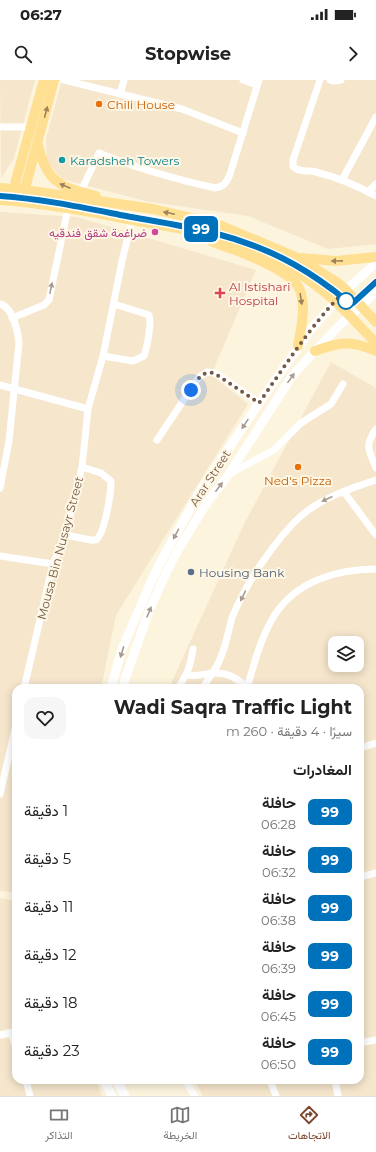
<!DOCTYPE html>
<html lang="ar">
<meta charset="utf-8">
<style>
:root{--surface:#fff;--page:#f6f6f6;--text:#222;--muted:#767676;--line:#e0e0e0;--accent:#7e462e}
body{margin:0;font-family:Montserrat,Vazirmatn,sans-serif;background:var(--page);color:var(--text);direction:rtl;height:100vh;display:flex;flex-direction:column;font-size:15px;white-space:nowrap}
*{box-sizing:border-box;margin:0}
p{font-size:13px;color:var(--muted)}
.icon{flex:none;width:22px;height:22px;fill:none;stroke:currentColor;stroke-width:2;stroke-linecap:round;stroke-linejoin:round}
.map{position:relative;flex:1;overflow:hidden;direction:ltr}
.drawer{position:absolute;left:12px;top:604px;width:352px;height:400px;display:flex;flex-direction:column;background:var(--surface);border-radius:12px;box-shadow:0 2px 10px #0003;direction:rtl}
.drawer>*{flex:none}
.badge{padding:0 8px;border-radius:6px;font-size:14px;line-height:26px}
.controls{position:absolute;left:328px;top:556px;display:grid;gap:8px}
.controls a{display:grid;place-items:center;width:36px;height:36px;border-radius:8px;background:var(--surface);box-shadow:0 2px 10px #0003;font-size:20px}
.you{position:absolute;width:20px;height:20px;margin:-10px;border:3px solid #fff;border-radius:50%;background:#1a73e8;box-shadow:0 0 0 6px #1a73e833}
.map>.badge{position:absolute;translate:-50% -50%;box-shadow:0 0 0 2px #fff}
h2{padding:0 12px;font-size:15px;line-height:36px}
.round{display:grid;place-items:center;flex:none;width:42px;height:42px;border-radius:12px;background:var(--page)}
.head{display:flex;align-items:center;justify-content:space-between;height:68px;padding:0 12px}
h1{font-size:19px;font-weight:700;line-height:30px}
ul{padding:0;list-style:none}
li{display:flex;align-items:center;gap:12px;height:48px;padding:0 12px}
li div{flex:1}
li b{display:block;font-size:15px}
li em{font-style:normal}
li .badge{min-width:44px;font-weight:700;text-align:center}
.status{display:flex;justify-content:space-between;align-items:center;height:28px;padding:0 20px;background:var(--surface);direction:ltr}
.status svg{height:11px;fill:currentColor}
header{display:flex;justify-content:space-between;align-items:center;height:52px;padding:0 12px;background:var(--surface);font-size:18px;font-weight:700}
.menu{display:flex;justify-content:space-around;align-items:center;height:56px;border-top:1px solid var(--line);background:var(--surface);font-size:11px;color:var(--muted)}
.menu a{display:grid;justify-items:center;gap:2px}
.menu .selected{color:var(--accent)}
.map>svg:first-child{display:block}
</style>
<div class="status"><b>06:27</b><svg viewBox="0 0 49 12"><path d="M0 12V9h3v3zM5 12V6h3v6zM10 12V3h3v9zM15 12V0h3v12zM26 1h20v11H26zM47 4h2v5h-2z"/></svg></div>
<header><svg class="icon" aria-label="forward" viewBox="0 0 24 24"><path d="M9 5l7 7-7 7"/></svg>Stopwise<svg class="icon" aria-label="search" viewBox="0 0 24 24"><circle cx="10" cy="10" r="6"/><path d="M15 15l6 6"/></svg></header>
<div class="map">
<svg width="376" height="1016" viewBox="0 0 376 1016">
<rect width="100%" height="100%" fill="#fdf4de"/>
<g fill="#f5e6cc" fill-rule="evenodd">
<polygon points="0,0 35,0 14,78 1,98"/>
<polygon points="62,0 376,0 376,164 328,169 248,136 145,121 62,99 47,81 46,59"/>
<polygon points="0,132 77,137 256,190 211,295 248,324 116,535 101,608 16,608 16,812 0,811"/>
<path d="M331,282l45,26v708h-173l-9,-16h166v-392h-191l76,-166zM335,563h22v22h-22z"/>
<polygon points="0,818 16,821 16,947 0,951"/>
<polygon points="16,956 16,1000 96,1000 102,1016 0,1016 0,959"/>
</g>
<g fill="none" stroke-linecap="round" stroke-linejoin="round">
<g stroke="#fff" stroke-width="7">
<polyline points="64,0 182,29 243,53"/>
<polyline points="243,0 257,5"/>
<path d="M320,0l-27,80v6c5,7 15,4 23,6 20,5 42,14 60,24"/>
<polyline points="330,0 334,1 341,0"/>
<polyline points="120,14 124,0"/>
<polyline points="0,47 30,47"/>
<polyline points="342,100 376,37"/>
<path d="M81,111l18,-38c37,15 76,26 116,35 9,-1 12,-6 15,-14l29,-94"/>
<polyline points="368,112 376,104"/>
<path d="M0,224c13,3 18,28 19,39l-10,98 -9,47"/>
<polyline points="12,238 44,225 49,220 68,128"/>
<path d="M103,276l30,5 11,-5c3,-9 8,-33 5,-41l-35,-11"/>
<polyline points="0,305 88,329"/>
<path d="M376,349c-12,17 -7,21 0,39"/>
<polyline points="157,360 199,297 207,292 214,293 219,295 259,323"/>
<polyline points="229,394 274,370 301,343 331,324 343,304"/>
<polyline points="344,412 376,455"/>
<path d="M65,455l26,5h5c9,-7 15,-47 15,-59l-10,-8 -19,-6"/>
<polyline points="0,476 53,484"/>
<path d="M187,595c9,2 16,-1 26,-2 14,-1 25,5 34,15"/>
<polyline points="24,608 53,484 65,455 82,387 88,329 103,276 122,181 132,140"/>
<path d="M178,608c10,-15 12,-21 15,-39"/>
<path d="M203,608c5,-10 13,-18 17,-29 6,-13 8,-27 12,-41 12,-32 44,-80 70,-103 20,-17 49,-27 74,-35"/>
<path d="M247,608c7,-24 14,-51 27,-72 22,-35 63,-47 102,-47"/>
<polyline points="360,668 376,663"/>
<polyline points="0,714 16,645"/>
<polyline points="360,797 376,793"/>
<polyline points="11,953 16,968"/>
<polyline points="0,955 16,952"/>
<polyline points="360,963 376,960"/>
<polyline points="26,1000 30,1016"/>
<polyline points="185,1000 195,1016"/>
<polyline points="270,1000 276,1016"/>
<polyline points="335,1000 338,1016"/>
</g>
<g stroke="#fff" stroke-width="9">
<polyline points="111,608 122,569 151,502 161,481 199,413 259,323 312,248 346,210 376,183"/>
<polyline points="122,608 149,531 167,491 178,470 206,424 229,394 292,296 315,271 341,244 376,212"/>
<polyline points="104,1000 112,1016"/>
<polyline points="116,1000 125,1016"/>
</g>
<g stroke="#ffe093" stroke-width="10">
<path d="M38,65c9,38 22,42 58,51"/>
<polyline points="0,108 25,110 153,129 217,144 298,178 338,203 346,210 376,242"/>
<polyline points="13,116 16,100 44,0"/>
<polyline points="23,116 54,0"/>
<path d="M0,120c44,3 88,11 132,20 30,6 62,9 91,19 41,12 81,34 113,63 14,13 27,28 40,41"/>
<path d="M207,158c9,7 21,9 31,13 15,6 54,22 61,37 8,17 2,40 -1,58"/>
<polyline points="302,178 336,181 376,177"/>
<path d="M315,271c25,-9 36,-11 61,0"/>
</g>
</g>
<defs><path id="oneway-solid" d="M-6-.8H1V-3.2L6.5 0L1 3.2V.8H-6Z"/></defs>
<g fill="#9e825c">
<use href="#oneway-solid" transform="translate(46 32) rotate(-75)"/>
<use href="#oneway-solid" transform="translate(65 106) rotate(-157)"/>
<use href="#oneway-solid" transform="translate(169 133) rotate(-168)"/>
<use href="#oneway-solid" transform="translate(337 181) rotate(179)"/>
<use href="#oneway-solid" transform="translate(301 219) rotate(81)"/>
</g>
<g fill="#ac9c8f">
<use href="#oneway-solid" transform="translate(51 208) rotate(-78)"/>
<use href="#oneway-solid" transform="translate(291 298) rotate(-54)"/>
<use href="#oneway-solid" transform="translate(245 344) rotate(123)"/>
<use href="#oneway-solid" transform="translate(219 407) rotate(-53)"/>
<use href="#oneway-solid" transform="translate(327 419) rotate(155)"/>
<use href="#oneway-solid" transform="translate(176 454) rotate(118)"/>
<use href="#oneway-solid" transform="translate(243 516) rotate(116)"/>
<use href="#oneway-solid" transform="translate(149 532) rotate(-67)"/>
<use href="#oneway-solid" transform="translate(122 572) rotate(107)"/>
</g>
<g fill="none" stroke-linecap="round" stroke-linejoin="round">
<defs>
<path id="line" d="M0,116c43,3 85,12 126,20 56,10 104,16 156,42 18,9 35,20 51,32 6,4 11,10 17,14l3,-1 23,-21"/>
</defs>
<use href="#line" stroke="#fff" stroke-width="9"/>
<use href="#line" stroke="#0072bc" stroke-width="6"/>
<path stroke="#745a45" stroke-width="4" stroke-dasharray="0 7.2" d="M191,310c7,-10 9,-19 23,-17l45,30c26,-37 50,-75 81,-107l6,5"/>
</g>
<g fill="#e8710a" stroke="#fff7e5" stroke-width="1.5">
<circle cx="99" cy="24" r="4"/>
<circle cx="298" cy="387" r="4"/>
</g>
<circle fill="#0f9aa8" stroke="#fff7e5" stroke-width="1.5" cx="62" cy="80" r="4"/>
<circle fill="#d1479c" stroke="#fff7e5" stroke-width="1.5" cx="155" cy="152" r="4"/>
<path fill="#e0444e" stroke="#fff7e5" stroke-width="1.5" d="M218 207h4v4h4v4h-4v4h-4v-4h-4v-4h4z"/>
<circle fill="#fff" stroke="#0072bc" stroke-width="2" cx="346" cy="221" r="8"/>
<circle fill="#5c6f8a" stroke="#fff7e5" stroke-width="1.5" cx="191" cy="492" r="4"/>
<g text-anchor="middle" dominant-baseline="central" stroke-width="4" stroke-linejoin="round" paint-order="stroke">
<g font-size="12" fill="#c56008" stroke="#fff7e5" text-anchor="start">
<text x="107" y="24">Chili House</text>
<text x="298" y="400" text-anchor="middle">Ned's Pizza</text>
</g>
<g font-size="12" fill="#0d838f" stroke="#fff7e5" text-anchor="start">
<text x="70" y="80">Karadsheh Towers</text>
</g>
<g font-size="12" fill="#b23c85" stroke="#fff7e5" text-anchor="end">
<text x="147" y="152">ضراغمة شقق فندقيه</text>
</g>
<g font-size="12" fill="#be3a42" stroke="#fff7e5" text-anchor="start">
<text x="229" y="206">Al Istishari<tspan x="229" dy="14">Hospital</tspan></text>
</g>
<g font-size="12" fill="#745a45" stroke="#fff7e5">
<text transform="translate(210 398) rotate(-57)">Arar Street</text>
<text transform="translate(60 468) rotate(-75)">Mousa Bin Nusayr Street</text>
</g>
<g font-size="12" fill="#4e5e75" stroke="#fff7e5" text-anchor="start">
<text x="199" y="492">Housing Bank</text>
</g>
</g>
</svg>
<div class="controls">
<a><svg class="icon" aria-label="layers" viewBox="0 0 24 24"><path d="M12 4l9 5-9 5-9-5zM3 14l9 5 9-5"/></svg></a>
</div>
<div class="you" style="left:191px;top:310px"></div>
<b class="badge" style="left:201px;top:149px;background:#0072bc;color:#fff">99</b>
<section class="drawer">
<div class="head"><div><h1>Wadi Saqra Traffic Light</h1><p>سيرًا · 4 دقيقة · 260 m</p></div><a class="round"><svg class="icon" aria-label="heart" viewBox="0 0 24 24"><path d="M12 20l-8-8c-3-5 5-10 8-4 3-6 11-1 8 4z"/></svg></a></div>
<h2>المغادرات</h2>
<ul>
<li><span class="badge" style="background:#0072bc;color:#fff">99</span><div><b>حافلة</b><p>06:28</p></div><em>1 دقيقة</em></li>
<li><span class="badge" style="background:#0072bc;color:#fff">99</span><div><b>حافلة</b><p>06:32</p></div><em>5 دقيقة</em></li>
<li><span class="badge" style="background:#0072bc;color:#fff">99</span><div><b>حافلة</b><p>06:38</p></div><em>11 دقيقة</em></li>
<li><span class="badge" style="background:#0072bc;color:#fff">99</span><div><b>حافلة</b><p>06:39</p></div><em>12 دقيقة</em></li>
<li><span class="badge" style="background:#0072bc;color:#fff">99</span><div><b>حافلة</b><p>06:45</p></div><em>18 دقيقة</em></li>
<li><span class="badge" style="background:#0072bc;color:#fff">99</span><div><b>حافلة</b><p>06:50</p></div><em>23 دقيقة</em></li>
</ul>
</section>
</div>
<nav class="menu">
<a class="selected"><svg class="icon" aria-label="directions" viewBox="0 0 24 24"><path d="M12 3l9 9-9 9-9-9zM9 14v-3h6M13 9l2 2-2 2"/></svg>الاتجاهات</a>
<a><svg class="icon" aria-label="map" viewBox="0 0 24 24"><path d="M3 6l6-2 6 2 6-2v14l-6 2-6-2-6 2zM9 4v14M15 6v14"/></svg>الخريطة</a>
<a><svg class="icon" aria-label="tickets" viewBox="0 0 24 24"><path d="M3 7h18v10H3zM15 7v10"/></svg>التذاكر</a>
</nav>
